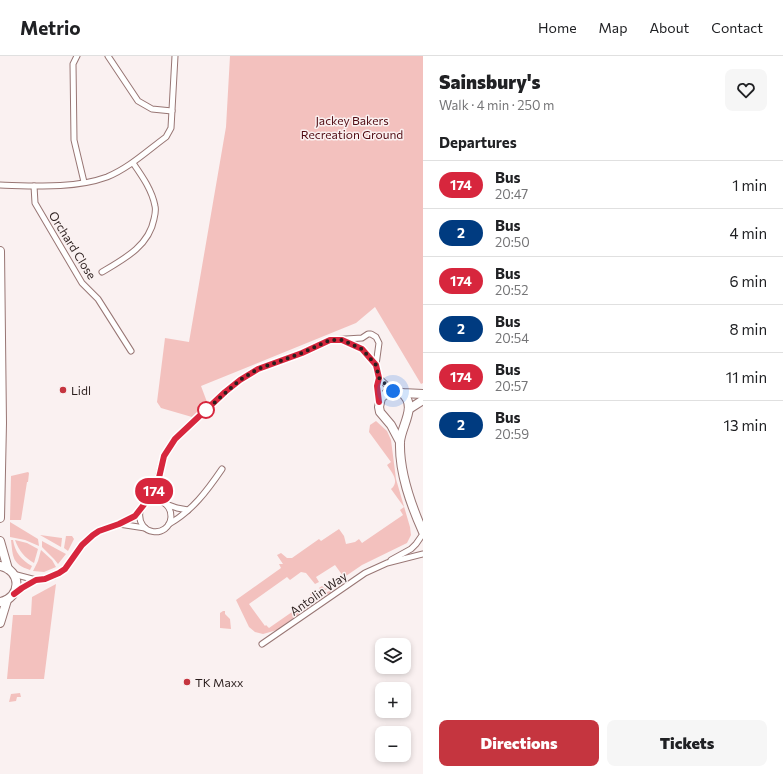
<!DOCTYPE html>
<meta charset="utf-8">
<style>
:root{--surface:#fff;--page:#f6f6f6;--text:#202124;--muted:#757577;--line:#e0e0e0;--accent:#c5353f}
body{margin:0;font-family:Commissioner,sans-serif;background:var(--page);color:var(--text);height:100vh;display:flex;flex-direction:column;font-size:15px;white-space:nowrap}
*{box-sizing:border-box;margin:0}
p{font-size:13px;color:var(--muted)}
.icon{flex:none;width:22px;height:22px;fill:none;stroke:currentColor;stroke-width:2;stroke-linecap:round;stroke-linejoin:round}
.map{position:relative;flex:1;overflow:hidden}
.side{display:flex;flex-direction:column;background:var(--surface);width:360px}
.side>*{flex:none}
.badge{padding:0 8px;border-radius:13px;font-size:14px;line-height:26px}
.tools{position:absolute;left:375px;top:582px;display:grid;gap:8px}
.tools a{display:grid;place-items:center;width:36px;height:36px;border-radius:8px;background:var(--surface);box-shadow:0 2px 6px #0003;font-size:20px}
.you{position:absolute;width:20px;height:20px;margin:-10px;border:3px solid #fff;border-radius:50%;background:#1a73e8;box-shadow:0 0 0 6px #1a73e833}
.map>.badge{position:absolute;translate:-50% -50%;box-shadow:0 0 0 2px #fff}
h2{padding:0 16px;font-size:15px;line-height:36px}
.round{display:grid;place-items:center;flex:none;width:42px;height:42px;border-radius:8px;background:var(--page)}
.headline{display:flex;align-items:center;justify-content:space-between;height:68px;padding:0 16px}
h1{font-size:19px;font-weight:800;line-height:30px}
.action{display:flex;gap:8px;margin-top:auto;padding:8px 16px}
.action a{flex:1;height:46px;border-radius:8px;background:var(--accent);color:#fff;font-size:16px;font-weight:800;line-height:46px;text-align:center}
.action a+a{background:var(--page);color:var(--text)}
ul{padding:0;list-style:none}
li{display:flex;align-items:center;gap:12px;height:48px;padding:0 16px;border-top:1px solid var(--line)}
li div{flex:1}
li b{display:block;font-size:15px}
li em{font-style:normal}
li .badge{min-width:44px;font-weight:700;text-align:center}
header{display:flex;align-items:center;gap:24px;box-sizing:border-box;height:56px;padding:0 20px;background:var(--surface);border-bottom:1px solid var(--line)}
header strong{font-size:19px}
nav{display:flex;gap:22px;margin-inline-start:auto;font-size:14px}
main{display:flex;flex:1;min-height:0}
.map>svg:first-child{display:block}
</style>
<header>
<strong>Metrio</strong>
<nav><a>Home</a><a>Map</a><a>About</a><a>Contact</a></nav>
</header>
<main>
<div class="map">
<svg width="423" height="718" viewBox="0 0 423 718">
<rect width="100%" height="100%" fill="#faf1f1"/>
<g fill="#f3c1be">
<polygon points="230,0 423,0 423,327 421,328 375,251 356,267 201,330 207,346 192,361 161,352 157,346 165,282 189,286 226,71"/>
<path d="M376,365l11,10 4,9 5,39 14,48 1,8 -4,8 -45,22 -38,26 3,1 3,-1 2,2 -5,1 -4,-1 -4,-5 3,-2 3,3 18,-13 -8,-11 -19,12 3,5 -4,2 -9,-11 -5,-1 -11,8 -3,-3 -38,27 16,22 1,-1 3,3 43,-30 -2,-4 4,-2 2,6 -1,4 -38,28 -14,4 -8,-2 -6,-5 -13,-27 45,-32 -2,-4h4l-6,-9 4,-2 6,5h5l27,-19 2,2 18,-12 5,7 2,8 9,-2 4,-3 3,4 41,-28 -3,-5 4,-3 -13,-18c9,-8 1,-16 -4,-24l4,-3 -22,-30 1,-7z"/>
<polygon points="28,416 29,417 28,426 27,426 21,464 10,464 11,420"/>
<polygon points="10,466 38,483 39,490 25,484 10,481"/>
<polygon points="40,479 62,482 61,491"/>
<polygon points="66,480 72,480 74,483 68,495 64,492"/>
<path d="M11,484h2c2,12 8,20 19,26l-2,4c-18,-6 -17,-13 -19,-30z"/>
<path d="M15,484l12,3 11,6 -4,14c-9,-5 -15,-12 -19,-23z"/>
<polygon points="42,485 66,498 58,508 54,503 42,491"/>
<polygon points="41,494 52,504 56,511 44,516 33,515 38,505"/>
<polygon points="56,528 44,623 7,623 13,559 31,559 32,541"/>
<polygon points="223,555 225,555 225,558 230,563 231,573 220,572 220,557"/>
<polygon points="20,637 21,641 17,641 16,645 9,646 11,638"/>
</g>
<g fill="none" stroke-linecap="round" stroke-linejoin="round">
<defs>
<g id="minor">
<polyline points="77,0 73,8 74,84 84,126"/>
<polyline points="108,0 138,45 152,53 172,55"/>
<path d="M0,129c35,1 74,4 107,-8 22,-9 40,-26 59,-40l5,-9 4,-72"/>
<polyline points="34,130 35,147 82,227 98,243 131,295"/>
<path d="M102,216c22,-13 47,-26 52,-53 1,-4 2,-9 1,-13 -3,-16 -13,-30 -22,-43"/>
<polyline points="342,284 362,293 376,309"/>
<polyline points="379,322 393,335"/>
<polyline points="157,426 161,445"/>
<polyline points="166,448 177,452 188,454"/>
<path d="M140,455c-4,25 29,28 31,6 0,-6 -2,-11 -7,-14 -5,-4 -12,-4 -17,-1"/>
<polyline points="119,468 145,472"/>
<path d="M169,468c23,-13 38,-33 53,-55"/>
<polyline points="391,504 411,493 416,488 423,478"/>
<polyline points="13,518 36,524 45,523 54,520 65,513 82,489 93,479 99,475 119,468 135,460 153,437 157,426 164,400 175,383 225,336 240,324 259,313 302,297 330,284 362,282 368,278 371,278 376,281 379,287 376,309 379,322 377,330 379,345"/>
<polyline points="15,537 36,524"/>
<polyline points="262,588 365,517 387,507 423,498"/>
</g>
<g id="primary">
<polyline points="0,195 2,367 0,462"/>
<path d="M402,337c16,13 -1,33 -2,49 -1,31 11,63 23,90"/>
<polyline points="409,353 423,344"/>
<polyline points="400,386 391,369 380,356 379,351 381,342 388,336 393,335 402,337 423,338"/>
<polyline points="0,485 8,513"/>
<path d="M0,510c22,4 22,32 0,36"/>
<polyline points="0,567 7,544"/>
</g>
</defs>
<use href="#minor" stroke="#987674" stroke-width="7"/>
<use href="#primary" stroke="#987674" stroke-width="10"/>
<use href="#minor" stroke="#fff" stroke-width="5"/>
<use href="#primary" stroke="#fff" stroke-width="8"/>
</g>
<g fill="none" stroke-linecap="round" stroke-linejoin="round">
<defs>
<polyline id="line" points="14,538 22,532 36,524 45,523 59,517 65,513 82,489 93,479 99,475 119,468 135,460 153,437 158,426 164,400 175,383 225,336 240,324 258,313 302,297 330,284 342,284 362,293 376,309 379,322 377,330 379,346"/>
</defs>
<use href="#line" stroke="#fff" stroke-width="9"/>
<use href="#line" stroke="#d7263d" stroke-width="6"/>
<polyline stroke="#2b1e1d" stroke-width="4" stroke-dasharray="0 7.2" points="206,354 205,355 240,324 258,313 302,297 330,284 342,284 362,293 376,309 379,322 393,335"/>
</g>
<g fill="#c5353f" stroke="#faf1f1" stroke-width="1.5">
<circle cx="63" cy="334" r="4"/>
<circle cx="187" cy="626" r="4"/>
</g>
<circle fill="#fff" stroke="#d7263d" stroke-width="2" cx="206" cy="354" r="8"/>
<g text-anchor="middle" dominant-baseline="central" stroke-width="3" stroke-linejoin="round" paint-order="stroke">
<g font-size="12" fill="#500b12" stroke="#faf1f1">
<text x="352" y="64">Jackey Bakers<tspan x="352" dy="14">Recreation Ground</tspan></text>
</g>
<g font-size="12" fill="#2b1e1d" stroke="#faf1f1">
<text transform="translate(73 189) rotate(58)">Orchard Close</text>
<text transform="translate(318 537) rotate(-35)">Antolin Way</text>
</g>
<g font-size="12" fill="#2b1e1d" stroke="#faf1f1" text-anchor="start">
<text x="71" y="334">Lidl</text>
<text x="195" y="626">TK Maxx</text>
</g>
</g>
</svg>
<div class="tools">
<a><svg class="icon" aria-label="layers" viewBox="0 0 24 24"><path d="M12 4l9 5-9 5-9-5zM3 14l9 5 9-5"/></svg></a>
<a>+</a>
<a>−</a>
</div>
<div class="you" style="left:393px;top:335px"></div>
<b class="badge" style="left:154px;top:435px;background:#d7263d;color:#fff">174</b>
</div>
<section class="side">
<div class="headline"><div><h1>Sainsbury's</h1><p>Walk · 4 min · 250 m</p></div><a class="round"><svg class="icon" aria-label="heart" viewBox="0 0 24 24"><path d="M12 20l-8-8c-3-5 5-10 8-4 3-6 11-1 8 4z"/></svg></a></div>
<h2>Departures</h2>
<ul>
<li><span class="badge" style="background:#d7263d;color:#fff">174</span><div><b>Bus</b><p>20:47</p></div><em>1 min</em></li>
<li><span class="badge" style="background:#003b80;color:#fff">2</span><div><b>Bus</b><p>20:50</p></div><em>4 min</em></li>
<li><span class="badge" style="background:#d7263d;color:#fff">174</span><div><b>Bus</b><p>20:52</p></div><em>6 min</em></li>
<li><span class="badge" style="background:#003b80;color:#fff">2</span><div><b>Bus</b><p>20:54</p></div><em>8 min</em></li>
<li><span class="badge" style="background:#d7263d;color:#fff">174</span><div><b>Bus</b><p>20:57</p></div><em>11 min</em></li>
<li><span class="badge" style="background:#003b80;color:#fff">2</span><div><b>Bus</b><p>20:59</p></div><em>13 min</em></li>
</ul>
<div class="action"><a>Directions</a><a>Tickets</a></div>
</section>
</main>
